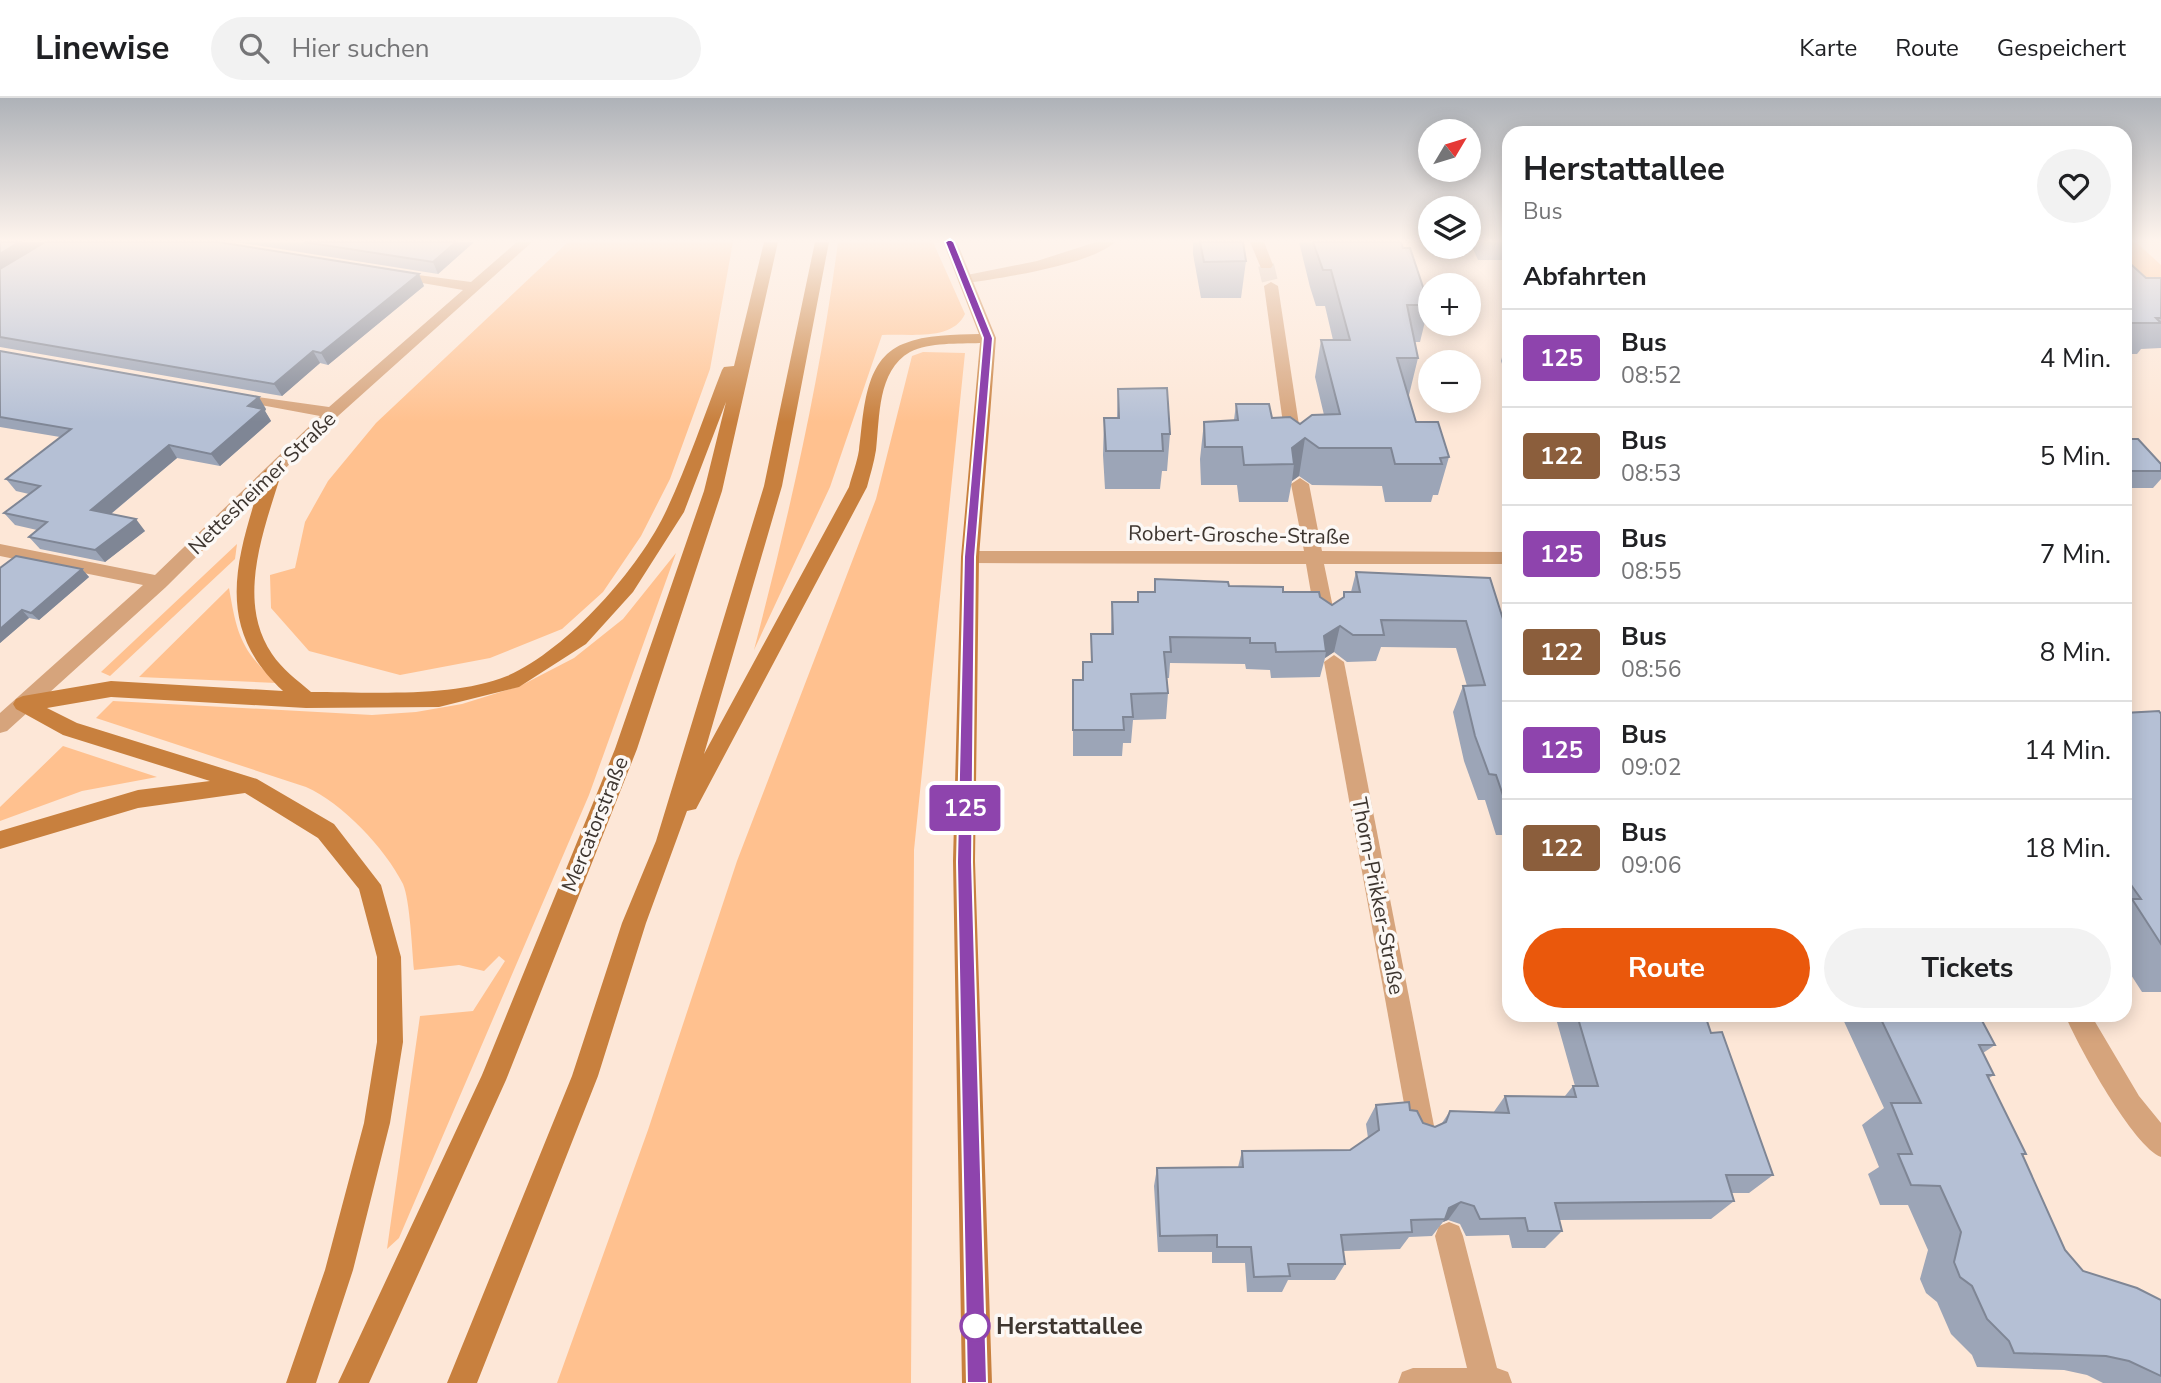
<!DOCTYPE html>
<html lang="de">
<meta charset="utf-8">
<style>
:root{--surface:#fff;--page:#f2f2f2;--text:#202124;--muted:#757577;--line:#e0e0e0;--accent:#ea580c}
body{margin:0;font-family:"Nunito Sans",sans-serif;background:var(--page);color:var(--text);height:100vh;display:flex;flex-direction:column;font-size:26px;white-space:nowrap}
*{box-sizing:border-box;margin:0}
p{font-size:23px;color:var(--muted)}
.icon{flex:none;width:38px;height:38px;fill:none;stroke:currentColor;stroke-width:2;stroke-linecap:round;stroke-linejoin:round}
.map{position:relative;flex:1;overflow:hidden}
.details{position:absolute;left:1502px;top:28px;width:630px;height:896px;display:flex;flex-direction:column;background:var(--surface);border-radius:21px;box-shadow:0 4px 18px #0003}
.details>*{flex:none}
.badge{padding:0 14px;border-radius:5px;font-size:24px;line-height:46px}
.needle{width:46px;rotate:52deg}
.tools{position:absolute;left:1418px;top:21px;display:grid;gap:14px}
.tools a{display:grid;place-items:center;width:63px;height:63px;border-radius:50%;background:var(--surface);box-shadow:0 4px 18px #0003;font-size:35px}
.map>.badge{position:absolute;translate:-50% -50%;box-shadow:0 0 0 4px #fff}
h2{padding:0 21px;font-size:26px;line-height:63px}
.round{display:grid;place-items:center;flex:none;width:74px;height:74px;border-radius:37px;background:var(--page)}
.summary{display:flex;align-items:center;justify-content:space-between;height:119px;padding:0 21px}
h1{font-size:33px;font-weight:700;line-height:52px}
.action{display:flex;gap:14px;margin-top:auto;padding:14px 21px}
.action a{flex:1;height:80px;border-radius:42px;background:var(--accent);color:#fff;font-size:28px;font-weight:700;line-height:80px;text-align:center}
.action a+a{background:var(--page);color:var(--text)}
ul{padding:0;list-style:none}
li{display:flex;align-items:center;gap:21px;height:98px;padding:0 21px;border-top:2px solid var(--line)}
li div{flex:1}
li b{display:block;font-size:26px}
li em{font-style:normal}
li .badge{min-width:77px;font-weight:700;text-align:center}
header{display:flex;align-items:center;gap:42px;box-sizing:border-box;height:98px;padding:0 35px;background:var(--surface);border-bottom:2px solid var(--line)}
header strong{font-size:33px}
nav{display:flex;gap:38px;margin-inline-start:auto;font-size:24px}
.search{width:490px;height:63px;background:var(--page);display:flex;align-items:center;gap:18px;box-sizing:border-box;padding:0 24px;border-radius:38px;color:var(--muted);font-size:26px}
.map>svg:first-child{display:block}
</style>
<header>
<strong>Linewise</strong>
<div class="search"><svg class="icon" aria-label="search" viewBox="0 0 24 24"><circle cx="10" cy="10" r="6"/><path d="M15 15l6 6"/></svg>Hier suchen</div>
<nav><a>Karte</a><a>Route</a><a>Gespeichert</a></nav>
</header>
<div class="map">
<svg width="2161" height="1285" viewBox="0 0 2161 1285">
<rect width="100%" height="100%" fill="#fde7d7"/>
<g fill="#ffc18f">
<polygon points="568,144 733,144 710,271 670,381 641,438 603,494 562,531 490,560 400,577 309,553 271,510 270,477 295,470 305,424 328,383 376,325"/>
<path d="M838,144h95l32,72c-13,28 -57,19 -83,21l-52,152 -76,163c35,-135 66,-269 84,-408z"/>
<polygon points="2124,144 2136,144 2161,167 2161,197 2125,178"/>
<polygon points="923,254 965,255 914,752 911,1285 557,1285 648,1032 737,763 876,401 912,258"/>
<polygon points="237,446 235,461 110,578 101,574"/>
<path d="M676,455l-87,242 -190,443 -12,11 33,-233 53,-5 32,-50 -6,-5 -15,15 -25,-6 -45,5c-2,-20 -4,-70 -11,-86 -18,-36 -61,-81 -97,-97l-210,-69 17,-17 259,14 44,-3 46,-8 58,-18 54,-28 49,-39z"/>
<path d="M229,490c8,47 12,62 48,95l-138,-6z"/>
<polygon points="63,648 157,679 82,693 0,723 0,709"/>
</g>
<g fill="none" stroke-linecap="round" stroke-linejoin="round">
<polyline stroke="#d7c4b6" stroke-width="16" stroke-dasharray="16 8" stroke-linecap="butt" points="1266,167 1271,188"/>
<g fill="#d6a47c" fill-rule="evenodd">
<polygon points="517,144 532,144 338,318 166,489 7,633 0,635 0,615 143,487 0,458 0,446 155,477 320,318 229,301 229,295 329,309 463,192 393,180 386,176 388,173 471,184"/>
<path d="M1096,144h19c-24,23 -114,36 -148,41l-7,-4 7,-4 70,-14z"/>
<polygon points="1250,144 1264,144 1273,167 1271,170 1261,170"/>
<polygon points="1271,184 1278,188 1302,347 1294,352 1286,347 1264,188"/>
<polygon points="1300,380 1309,386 1322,453 1508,454 1508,466 1324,466 1336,524 1326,531 1316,524 1306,466 970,465 961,459 970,453 1304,453 1291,386"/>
<polygon points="1334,557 1344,564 1435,1033 1431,1042 1422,1046 1413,1042 1409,1033 1324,564"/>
<path d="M2065,917h26l48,81 22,27v34c-28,-11 -83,-111 -96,-142z"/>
<polygon points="1449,1124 1459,1128 1463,1138 1497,1270 1508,1274 1512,1285 1398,1285 1402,1274 1413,1270 1467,1270 1435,1138 1439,1128"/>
</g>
<g fill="#c8803e" fill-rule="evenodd">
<path d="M764,144h14l-56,249 -85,258 -131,331 -137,303h-31l144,-308 133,-326 89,-258 22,-89 -42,110 -51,80 -47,52 -67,43 -80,20 -133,1 -195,-11 -64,11 30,15 180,56 77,45 47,61 20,72 2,85 -13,81 -37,147 -37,113h-30l39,-113 39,-147 13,-81v-85l-18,-68 -41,-51 -73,-45 -107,15 -138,41v-18l138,-41 72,-9 -147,-46 -47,-26 -3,-5 3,-5 7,-3 88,-15 172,10c-73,-67 -44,-138 -19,-220l9,-5 9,5c-17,56 -47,129 -10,183 10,15 25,26 39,38 57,0 143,6 196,-16 60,-26 133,-108 160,-167 21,-45 37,-93 55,-139l2,-3 10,-1z"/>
<path d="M815,144h14l-47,244 -78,268 145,-267c3,-12 8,-24 10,-37 5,-36 4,-90 44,-106 24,-10 51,-9 76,-10l-36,-92h14l39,96 -17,219 -4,304 17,522h-30l-9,-522 8,-304 19,-214c-22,1 -50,-1 -70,9 -33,19 -30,65 -34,98 -2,13 -6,25 -9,37l-171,322 -9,2 -41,112 -48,153 -121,307h-30l125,-307 50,-153 34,-82 108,-355z"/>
</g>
</g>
<g fill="#9ca5b7">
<polygon points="0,144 424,188 328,267 320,265 282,298 0,249"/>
<polygon points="236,144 474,144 438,176"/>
<polygon points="1193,144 1243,144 1246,163 1241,200 1201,200 1193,156"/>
<polygon points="1299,144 1401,144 1429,207 1420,244 1415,244 1418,260 1409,297 1408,297 1416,324 1449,359 1438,397 1433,397 1431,404 1385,404 1382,388 1312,387 1299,378 1292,383 1288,404 1239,404 1237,387 1201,387 1200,361 1204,324 1234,322 1236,306 1272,320 1300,326 1324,317 1315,279 1321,242 1333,242 1325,208 1316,208 1310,189"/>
<polygon points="1470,144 1508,144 1508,162 1478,162"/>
<polygon points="2124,160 2146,180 2161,180 2161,250 2141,251 2137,256 2124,256"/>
<polygon points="1508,237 1508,283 1501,263"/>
<polygon points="0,253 266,311 265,313 271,323 220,368 177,360 111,416 145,433 105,464 40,451 29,439 37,432 15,427 4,415 29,396 16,393 6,381 60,339 0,329"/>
<polygon points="1118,291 1170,336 1167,373 1162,373 1160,391 1105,391 1103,357 1104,320 1117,320"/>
<polygon points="2124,341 2161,366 2161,381 2153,390 2124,390"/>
<polygon points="0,470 82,471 89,479 39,522 29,520 0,545"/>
<polygon points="1356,474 1503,521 1508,521 1508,737 1496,737 1485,702 1478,702 1464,663 1453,614 1463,588 1467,588 1456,550 1381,549 1376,563 1347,564 1334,554 1325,560 1320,579 1271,580 1270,572 1246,571 1245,566 1170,565 1169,580 1167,580 1168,595 1166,621 1133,622 1131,645 1123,645 1122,658 1073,658 1073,582 1083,582 1091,564 1091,536 1111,536 1112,504 1137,504 1154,494 1155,481 1283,494 1320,499 1332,507 1343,500 1344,494 1351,494"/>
<polygon points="2124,615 2161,616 2161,894 2142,894 2124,866"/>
<polygon points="1555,917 1705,917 1711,935 1773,1077 1749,1095 1731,1095 1734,1103 1711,1121 1559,1122 1562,1133 1545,1150 1512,1150 1509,1137 1466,1138 1460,1126 1448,1122 1443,1124 1432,1138 1409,1139 1400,1151 1343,1153 1345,1166 1335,1182 1288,1182 1282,1194 1247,1194 1245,1165 1212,1165 1212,1154 1158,1154 1154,1088 1157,1070 1238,1069 1242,1053 1350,1052 1368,1040 1366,1026 1376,1007 1410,1012 1423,1025 1435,1029 1442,1025 1450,1013 1493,1015 1505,998 1565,998 1573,988 1575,988"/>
<polygon points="1841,917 1979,917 1995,947 1983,955 1994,977 1989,980 2026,1056 2022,1058 2065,1152 2083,1173 2161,1202 2161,1285 2103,1285 2087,1277 2064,1272 1977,1269 1972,1257 1951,1236 1937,1204 1926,1195 1920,1181 1928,1152 1908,1107 1880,1107 1868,1076 1879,1069 1862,1027 1884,1010"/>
</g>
<g fill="#7f8695">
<polygon points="19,144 46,144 0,173 0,156"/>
<polygon points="456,144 474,144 438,176 433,164"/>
<polygon points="419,176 424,188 328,267 321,255"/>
<polygon points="313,253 320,265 282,298 274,286"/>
<polygon points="259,299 266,311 265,313 271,323 220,368 211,356 248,308"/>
<polygon points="1305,340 1299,378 1292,383 1294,366 1292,350"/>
<polygon points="169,347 177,360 101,424 91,412"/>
<polygon points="136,421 145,433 105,464 95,452"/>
<polygon points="82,471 89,479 39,522 31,515"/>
<polygon points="22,512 29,520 0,545 0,531"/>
<polygon points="1340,528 1334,554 1325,560 1326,553 1324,538"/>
<polygon points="1461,1104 1448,1122 1443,1124 1449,1110"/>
</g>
<g fill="#b5c0d5" stroke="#7f8695" stroke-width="2">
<polygon points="0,144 19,144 0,156"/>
<polygon points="45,144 218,144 419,176 321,255 313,253 274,286 0,239 0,171"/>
<polygon points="304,144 456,144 433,164"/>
<polygon points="1200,144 1243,144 1246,163 1204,164"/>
<polygon points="1313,144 1401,144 1403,150 1410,150 1429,207 1407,207 1418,260 1397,260 1416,324 1438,324 1449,359 1440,360 1442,366 1395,366 1391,350 1319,350 1305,340 1292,350 1294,366 1244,367 1242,349 1205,349 1204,324 1238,322 1236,306 1269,306 1272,320 1290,319 1300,326 1312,317 1340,316 1321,242 1350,242 1331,172 1323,172"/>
<polygon points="2124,160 2146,180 2161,180 2161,220 2156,220 2161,225 2124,225"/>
<polygon points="0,253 259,299 248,308 263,311 211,356 169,347 91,412 136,421 95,452 29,439 47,424 4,415 40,388 6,381 71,331 0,319"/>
<polygon points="1167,290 1170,336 1162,336 1163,353 1106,353 1104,320 1119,320 1118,291"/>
<polygon points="2124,341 2138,341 2161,366 2161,373 2124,373"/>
<polygon points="16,458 82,471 31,515 22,512 0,531 0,470"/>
<polygon points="1356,474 1490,480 1503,521 1508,521 1508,712 1496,677 1489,676 1475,638 1463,588 1485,587 1466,523 1381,522 1384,537 1353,537 1340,528 1324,538 1326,553 1276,554 1275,545 1250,545 1250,540 1170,539 1171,554 1164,554 1168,595 1131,596 1133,619 1123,619 1124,632 1073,632 1073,582 1083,582 1083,564 1092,564 1091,536 1113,536 1112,504 1138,504 1138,494 1155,494 1155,481 1228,484 1229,488 1283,489 1283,494 1319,494 1320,499 1332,507 1344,499 1344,494 1360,494"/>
<polygon points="2159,613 2161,616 2161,846 2132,801 2141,801 2124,777 2124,615"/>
<polygon points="1577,917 1705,917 1711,935 1722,934 1773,1077 1726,1077 1734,1103 1555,1105 1562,1133 1528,1133 1525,1120 1480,1121 1474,1108 1461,1104 1449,1110 1445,1121 1411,1122 1412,1134 1341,1137 1345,1166 1288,1166 1290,1178 1254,1179 1251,1149 1217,1149 1217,1137 1160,1138 1157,1070 1243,1069 1242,1053 1350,1052 1379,1032 1376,1007 1409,1004 1410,1012 1417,1013 1423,1025 1435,1029 1446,1024 1450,1013 1509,1015 1505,998 1576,999 1573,988 1598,988"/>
<polygon points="1879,917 1979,917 1995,947 1979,947 1994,977 1987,977 2026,1056 2022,1056 2065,1152 2083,1173 2137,1190 2161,1202 2161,1278 2129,1263 2106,1258 2014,1255 2009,1243 1987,1221 1972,1188 1960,1179 1954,1164 1961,1134 1940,1088 1911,1087 1898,1056 1912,1056 1891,1005 1921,1005"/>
</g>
<linearGradient id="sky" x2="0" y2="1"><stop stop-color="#aeb2b8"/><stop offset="0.44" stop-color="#fef4ed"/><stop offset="1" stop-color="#fef4ed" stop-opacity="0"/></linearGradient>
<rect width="2161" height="324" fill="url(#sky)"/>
<polygon fill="#8e44ad" stroke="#fff" stroke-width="2" points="950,141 954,144 993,240 975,459 972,764 987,1285 967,1285 957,764 964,459 983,240 945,144"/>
<circle fill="#fff" stroke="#8e44ad" stroke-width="3.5" cx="975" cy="1228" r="14"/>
<g text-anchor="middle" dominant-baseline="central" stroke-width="7" stroke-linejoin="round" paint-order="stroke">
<g font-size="21" fill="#3e3630" stroke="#fcf8f5">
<text transform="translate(262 385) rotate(-44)">Nettesheimer Straße</text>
<text transform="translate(1239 437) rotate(1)">Robert-Grosche-Straße</text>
<text transform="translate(595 726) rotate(-68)">Mercatorstraße</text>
<text transform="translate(1378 798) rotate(79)">Thorn-Prikker-Straße</text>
</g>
<g font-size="24" font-weight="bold" fill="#3e3630" stroke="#fcf8f5" text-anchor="start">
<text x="996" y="1228">Herstattallee</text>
</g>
</g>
</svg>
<div class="tools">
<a><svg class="needle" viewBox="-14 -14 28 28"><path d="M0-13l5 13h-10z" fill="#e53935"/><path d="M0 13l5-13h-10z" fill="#757577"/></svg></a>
<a><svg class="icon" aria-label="layers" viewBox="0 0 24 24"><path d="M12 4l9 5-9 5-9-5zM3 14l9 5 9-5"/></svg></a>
<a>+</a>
<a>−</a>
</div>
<b class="badge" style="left:965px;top:710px;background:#8e44ad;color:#fff">125</b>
<section class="details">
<div class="summary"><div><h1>Herstattallee</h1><p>Bus</p></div><a class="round"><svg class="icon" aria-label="heart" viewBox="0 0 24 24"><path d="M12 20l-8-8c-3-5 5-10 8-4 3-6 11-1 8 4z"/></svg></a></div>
<h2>Abfahrten</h2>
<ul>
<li><span class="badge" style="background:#8e44ad;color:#fff">125</span><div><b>Bus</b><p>08:52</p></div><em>4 Min.</em></li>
<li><span class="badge" style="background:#8b5e3c;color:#fff">122</span><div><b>Bus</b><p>08:53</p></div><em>5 Min.</em></li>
<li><span class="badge" style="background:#8e44ad;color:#fff">125</span><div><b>Bus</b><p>08:55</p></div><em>7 Min.</em></li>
<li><span class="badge" style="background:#8b5e3c;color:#fff">122</span><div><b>Bus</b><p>08:56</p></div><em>8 Min.</em></li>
<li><span class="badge" style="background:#8e44ad;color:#fff">125</span><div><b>Bus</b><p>09:02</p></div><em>14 Min.</em></li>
<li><span class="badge" style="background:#8b5e3c;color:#fff">122</span><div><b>Bus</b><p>09:06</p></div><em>18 Min.</em></li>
</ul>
<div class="action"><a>Route</a><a>Tickets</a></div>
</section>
</div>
